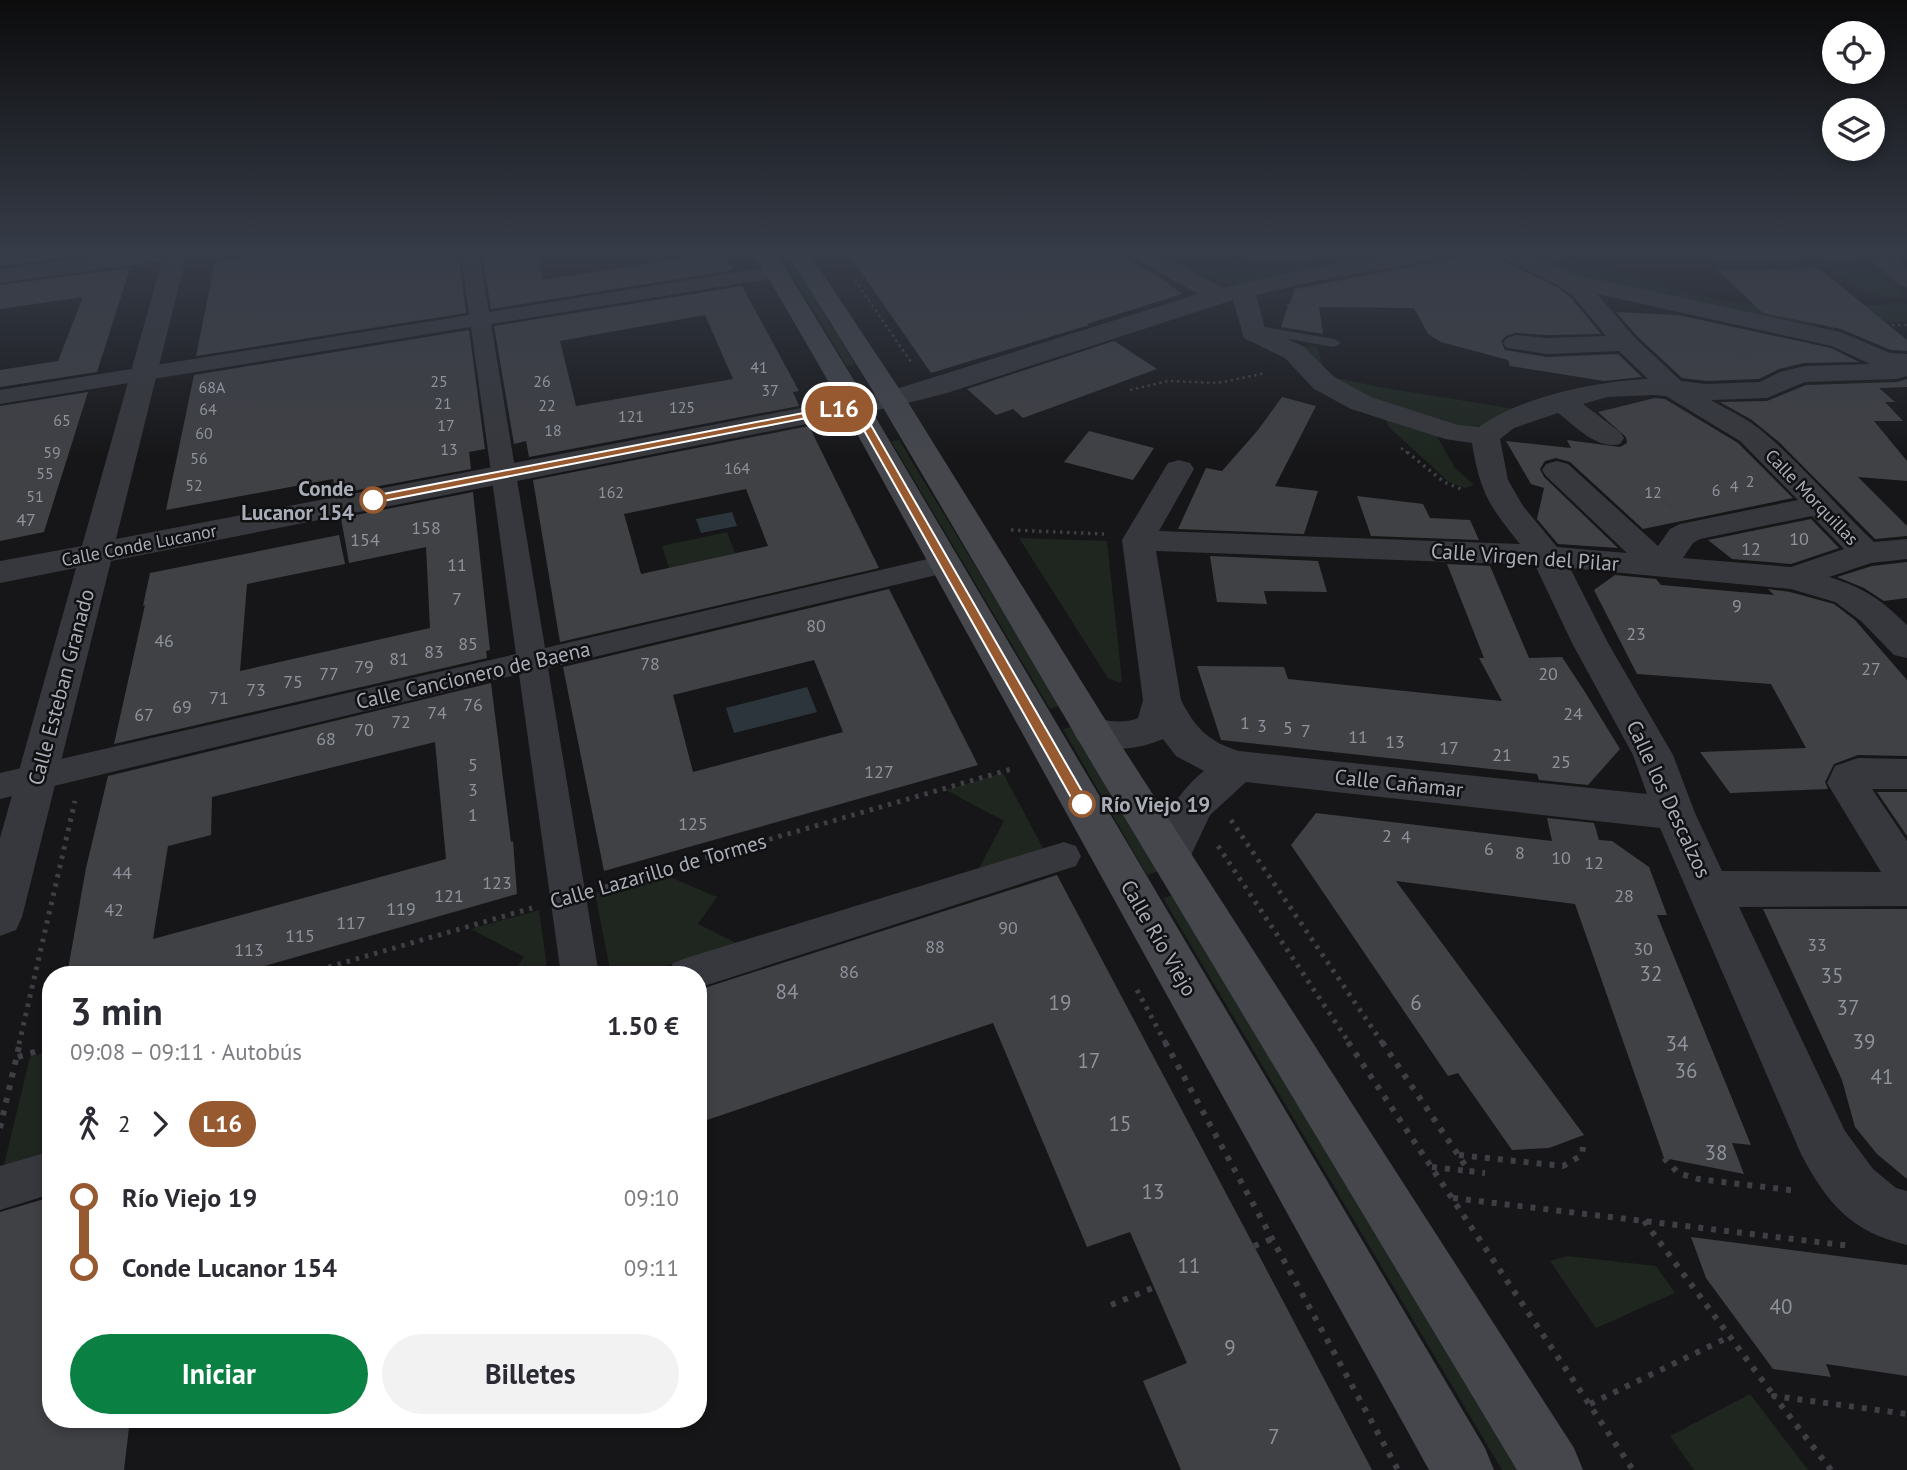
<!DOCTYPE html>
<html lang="es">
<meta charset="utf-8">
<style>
:root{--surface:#fff;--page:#f2f2f3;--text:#2b2b33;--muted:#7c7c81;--accent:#0b8043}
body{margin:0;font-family:"PT Sans",sans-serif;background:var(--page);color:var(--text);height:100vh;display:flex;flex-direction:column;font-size:26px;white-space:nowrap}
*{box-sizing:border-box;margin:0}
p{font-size:23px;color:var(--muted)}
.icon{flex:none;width:38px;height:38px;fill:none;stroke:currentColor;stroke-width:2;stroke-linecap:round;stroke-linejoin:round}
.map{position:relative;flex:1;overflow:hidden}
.drawer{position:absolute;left:42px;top:966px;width:665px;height:462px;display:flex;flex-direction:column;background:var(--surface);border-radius:28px;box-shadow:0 4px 10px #0003}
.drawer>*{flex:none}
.badge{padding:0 14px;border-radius:23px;font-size:24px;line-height:46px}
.tools{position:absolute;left:1822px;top:21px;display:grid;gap:14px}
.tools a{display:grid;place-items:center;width:63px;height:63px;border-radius:50%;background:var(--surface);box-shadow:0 4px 10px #0003;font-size:35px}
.map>.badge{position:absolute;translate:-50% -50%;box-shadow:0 0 0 4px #fff}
.legs{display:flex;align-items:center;gap:10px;height:77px;padding:0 28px;font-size:23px}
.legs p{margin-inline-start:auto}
.headline{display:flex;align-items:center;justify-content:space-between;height:119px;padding:0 28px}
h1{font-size:38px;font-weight:700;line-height:52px}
.action{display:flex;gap:14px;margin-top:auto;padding:14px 28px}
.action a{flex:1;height:80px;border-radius:42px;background:var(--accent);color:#fff;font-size:28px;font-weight:700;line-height:80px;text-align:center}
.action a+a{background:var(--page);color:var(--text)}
ul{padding:0 28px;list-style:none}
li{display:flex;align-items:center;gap:24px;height:70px;font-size:26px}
li i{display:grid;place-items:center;width:10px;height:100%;margin:0 9px;background:currentColor}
li i::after{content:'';width:18px;height:18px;margin:-9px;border:5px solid;border-radius:50%;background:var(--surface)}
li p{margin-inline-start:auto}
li:first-child i{background:linear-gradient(#0000 50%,currentColor 0)}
li:last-child i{background:linear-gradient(currentColor 50%,#0000 0)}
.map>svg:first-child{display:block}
</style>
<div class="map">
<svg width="1907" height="1470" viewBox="0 0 1907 1470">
<rect width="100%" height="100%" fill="#161618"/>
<g fill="#1e261f">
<polygon points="779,253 786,253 855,364 847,366"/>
<polygon points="1273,253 1305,253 1330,268 1237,285 1224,284 1193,268"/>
<path d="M1522,253h27c51,15 103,31 155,44 39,9 84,5 117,33l-255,-56z"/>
<polygon points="1702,253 1797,253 1819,268 1757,265 1761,270 1721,270"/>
<path d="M1808,253h46l52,45c-48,0 -61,-19 -98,-45z"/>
<polygon points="1907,304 1907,322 1844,323 1832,330 1820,320 1827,307"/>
<polygon points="1295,346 1317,347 1323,367 1337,378 1379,387 1515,409 1486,425 1470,428 1388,409 1335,383"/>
<polygon points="1384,418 1435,433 1455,468 1474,485 1465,488 1449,482 1390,428"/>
<polygon points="899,440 1060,706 1050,709 891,441"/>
<polygon points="727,532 735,553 669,568 662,546"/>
<polygon points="1019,538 1107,541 1122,680 1120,683 1108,678"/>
<polygon points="1071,727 1159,871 1147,875 1063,729"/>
<polygon points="1003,773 1044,850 978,870 1004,821 946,790"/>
<polygon points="661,873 717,897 698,924 738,944 636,975 611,975 595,893"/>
<polygon points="1173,895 1521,1470 1502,1470 1163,898"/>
<polygon points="539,910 548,975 512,975 524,957 471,929"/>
<polygon points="51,1051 51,1099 47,1103 51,1106 51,1151 4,1165 30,1057"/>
<polygon points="1567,1256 1656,1266 1675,1293 1596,1328 1550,1261"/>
<polygon points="1750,1394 1808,1470 1694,1470 1670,1436"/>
</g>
<g fill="#2c353c">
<polygon points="732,512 737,526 701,533 696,519"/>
<polygon points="807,687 817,712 734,733 726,708"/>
</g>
<g fill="#404145" fill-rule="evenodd">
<polygon points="0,253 100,253 0,266"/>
<polygon points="283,253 459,253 466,313 196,356 215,262"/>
<polygon points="482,253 537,253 543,280 682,258 680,253 724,253 733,270 491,309"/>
<polygon points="848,253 1116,253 1155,274 1182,294 1087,324 1089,325 931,373"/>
<polygon points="1481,253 1497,253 1502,260 1557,287 1571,298 1601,334 1547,335 1515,333 1506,336 1501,341 1505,350 1547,357 1618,354 1642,377 1604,381 1510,366 1508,360 1441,342 1428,334 1414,308 1319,307 1323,334 1281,327 1288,306 1285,306 1290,303 1295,289"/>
<polygon points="130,268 97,372 0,387 0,370 58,361 83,297 0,309 0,285"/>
<polygon points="1819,268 1907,340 1907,351 1891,350 1841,329 1763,313 1717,270"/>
<path d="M742,286l57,105 -6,1 6,14 -270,51 -3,-16 -12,3 -20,-118zM705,315l28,64 -157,27 -16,-65z"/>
<polygon points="1616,312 1678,315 1831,348 1859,362 1804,363 1779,369 1759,379 1706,381 1682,378 1637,336"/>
<polygon points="469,330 485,449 469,452 471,469 336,494 333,479 166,510 194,375"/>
<polygon points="1114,341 1157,369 1023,418 1013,409 996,415 967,389"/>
<polygon points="1907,379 1907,387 1879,388 1895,402 1885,402 1903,421 1874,421 1907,461 1907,481 1858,477 1907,526 1907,536 1875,539 1779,442 1752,420 1720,402 1767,401 1806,385 1897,382"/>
<polygon points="88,392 44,532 0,541 0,406"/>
<polygon points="1282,397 1316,406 1275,486 1318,491 1304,534 1178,529 1206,468 1222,471 1258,430"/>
<polygon points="1655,398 1665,399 1738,443 1793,498 1643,529 1570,462 1556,458 1545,461 1540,469 1544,477 1618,548 1558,544 1537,519 1544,488 1531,484 1506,441 1571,448 1567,440 1620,447 1627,443 1626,437 1598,412"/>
<path d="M809,426l70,142 -319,74 -27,-162zM746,489l22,57 -127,28 -17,-60z"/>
<polygon points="1089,431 1154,448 1133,480 1064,462"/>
<polygon points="473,492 490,650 486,651 487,658 114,744 145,605 143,606 150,573 339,535 345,564 247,584 240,671 430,628 426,547 349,563 341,518"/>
<polygon points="1357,496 1423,504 1430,518 1470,520 1479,540 1371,536"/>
<polygon points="1811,519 1839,548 1791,564 1732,559 1708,540"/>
<polygon points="1210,556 1318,561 1327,592 1264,591 1267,604 1217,602"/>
<polygon points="1907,562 1907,598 1884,601 1864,588 1837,577 1872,566"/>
<polygon points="1447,564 1490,566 1529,658 1562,657 1585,692 1620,749 1588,785 1539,780 1537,774 1221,740 1197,666 1284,667 1288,679 1502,701 1479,658 1484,658"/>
<polygon points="1615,575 1656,579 1661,585 1774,595 1768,589 1790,592 1834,604 1855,620 1907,680 1907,756 1858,755 1834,764 1825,782 1828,789 1730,793 1700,752 1806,748 1771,684 1637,674 1594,590"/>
<path d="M889,589l89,176 -374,106 -41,-204zM814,660l29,72 -150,40 -20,-77z"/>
<path d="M491,683l20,159 2,-1 4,53 -284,81h-166l19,-107 22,-92zM435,742l11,117 -293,80 15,-93 43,-11 1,-38z"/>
<polygon points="1877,792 1907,792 1907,836"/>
<polygon points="1316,813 1552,841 1547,818 1594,823 1599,840 1612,841 1649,867 1667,915 1657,915 1751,1145 1732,1143 1744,1174 1664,1158 1575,904 1396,881 1584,1135 1549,1148 1512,1150 1458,1073 1448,1076 1291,845"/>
<polygon points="1057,875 1254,1246 1372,1470 1181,1470 1143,1381 1187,1363 1130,1232 1087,1247 993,1023 698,1123 698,990"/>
<polygon points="1763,909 1907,909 1907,1179 1877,1154 1855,1127 1842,1080"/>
<polygon points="51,1197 51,1419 130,1419 124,1470 0,1470 0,1212"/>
<polygon points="1691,1237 1907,1265 1907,1376 1826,1364 1831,1377 1773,1369 1706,1278"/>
</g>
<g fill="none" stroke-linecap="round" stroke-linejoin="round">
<g stroke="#3d3f44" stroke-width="2.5" stroke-dasharray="2.5 3.5" stroke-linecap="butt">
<polyline points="206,256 226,253"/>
<polyline points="855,280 911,362"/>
<polyline points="1880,325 1907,325"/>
<polyline points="1737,347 1751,361"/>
<polyline points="1130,390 1168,381 1218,383 1266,373"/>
<polyline points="1401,448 1409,454"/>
</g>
<g stroke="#3d3f44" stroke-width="3.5" stroke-dasharray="2.5 4.5" stroke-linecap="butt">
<polyline points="1407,452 1444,482 1463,490"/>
<polyline points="1658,496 1671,507"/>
<polyline points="1011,530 1104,534"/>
</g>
<g stroke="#3d3f44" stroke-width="5" stroke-dasharray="3.5 6" stroke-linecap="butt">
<polyline points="1231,820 1383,1044"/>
<polyline points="1218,846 1350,1044"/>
<polyline points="605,887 1015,768"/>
<polyline points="301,975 532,908"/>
<polyline points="1137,990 1166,1044"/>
<polyline points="19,1044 75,801"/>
</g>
<g stroke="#3d3f44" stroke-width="6" stroke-dasharray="5 8" stroke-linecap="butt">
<polyline points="1165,1042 1398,1470"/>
<polyline points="1348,1042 1633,1470"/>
<polyline points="1382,1042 1469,1171 1485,1173"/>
<polyline points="18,1057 51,1047"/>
<polyline points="0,1128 20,1042"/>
<polyline points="1459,1155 1563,1166 1582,1155 1583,1147"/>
<polyline points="1664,1158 1678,1173 1698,1179 1798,1191"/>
<polyline points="1432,1167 1468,1171"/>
<polyline points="1453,1198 1851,1246"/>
<polyline points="1644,1221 1774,1396"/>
<polyline points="1254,1246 1272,1239"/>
<polyline points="1111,1305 1155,1287"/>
<polyline points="1590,1404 1729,1337"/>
<polyline points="1831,1470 1774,1396 1907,1414"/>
</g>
<g fill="#37383d" fill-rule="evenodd">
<polygon points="1369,253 1384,253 1395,261 1393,264 1385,264"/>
<polygon points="1253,325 1334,339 1341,343 1334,347 1248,332 1246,329"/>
</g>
<g fill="#37383d" fill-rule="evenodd">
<polygon points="461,253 479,253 489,312 775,266 785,272 775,278 491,324 545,648 945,555 955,558 958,564 955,570 945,573 548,668 599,975 561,975 519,674 0,799 0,773 516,654 471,327 0,404 0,390 469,315"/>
<polygon points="1064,842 1076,846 1081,856 1076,866 698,988 698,975 667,975 673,963 686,958"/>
<polygon points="51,1151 51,1194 0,1210 0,1166"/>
</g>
<g fill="#37383d" fill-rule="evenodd">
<path d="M119,253h68l-71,286 774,-148 308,-97 -65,-36 -3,-5h28l65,35 93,-21 81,-14h49l-3,5 -8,2 -119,21 -60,14 9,34 38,17 31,31 37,20 87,28 21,2c41,-30 118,-46 169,-48l-29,-28 -72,3 -40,-6 -4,-5 4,-5 9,-3 31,3 59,-2 -33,-40 -15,-11 -55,-27 -3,-5h29l44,21 267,58 50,21 17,1v22l-10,3 -92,3 -38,16 -56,2c17,10 37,19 51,31 41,34 74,75 112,111l33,-3v20l-36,4 -42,14c36,11 51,22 78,48v33l-13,-3 -33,-34 -26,-19 -44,-13 -221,-21 38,75 65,112 22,58 27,58 159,1 -54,-89 8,-17 23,-8 49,1v30h-35l35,52v65l-168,1 106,224 28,38 23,19 11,3v54c-56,-13 -80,-42 -106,-91l-141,-326 -414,-46 -36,33 -25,53 -15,5 -15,-5 -6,-12c13,-33 27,-63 55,-85l-28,-15 -13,-17c-31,13 -53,12 -85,2l-5,-10 5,-10c20,-6 39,6 60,-3l5,-18 -21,-160 46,-77 11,-3 11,3 4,6 -35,62 361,13c-31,-38 -40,-52 -48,-101l-27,-4 -94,-30 -37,-20 -29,-31 -41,-20 -11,-38 -286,93 -55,14 -781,154 -89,356 -6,13 -16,6v-98l76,-270 -76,15v-22l82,-15 80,-285 -162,22v-14zM1597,294l235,52 38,18 -65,2 -25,6 -20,10 -54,2 -25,-3 -46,-43zM1654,395l12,1 74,45 58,59 -118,24 -10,5 -12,17 -90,-82 -11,-3 -11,3 -4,6 4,6 81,77 -70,-6 -34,-41 -15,-26 -8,-41 14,-11 44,-15c18,13 38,37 62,31l4,-6 -4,-6 -37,-28 24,-7zM1812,516l32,33 -53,18 -108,-9 10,-15 7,-4zM1156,551l379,14 37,78 61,112 14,39 -408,-43c-30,-9 -44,-23 -58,-51z"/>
<polygon points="1862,253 1887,253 1907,268 1907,287 1899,285"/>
</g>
<g fill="#45474d" fill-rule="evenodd">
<polygon points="754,253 776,253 850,374 1485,1448 1494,1470 1429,1470 824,374"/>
<polygon points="787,253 809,253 906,399 1121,745 1574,1448 1583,1470 1517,1470 1093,765 878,399"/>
</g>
</g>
<linearGradient id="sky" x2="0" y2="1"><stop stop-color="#0c0c0d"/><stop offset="0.55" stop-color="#363c48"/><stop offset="1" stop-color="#363c48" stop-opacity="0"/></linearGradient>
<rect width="1907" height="459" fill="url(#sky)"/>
<polygon fill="#975a30" stroke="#fff" stroke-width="2" points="855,403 860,406 1087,800 1089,804 1087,808 1077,808 852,409 373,503 367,500 373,496"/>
<g fill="#fff" stroke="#975a30" stroke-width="3.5">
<circle cx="373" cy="500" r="12"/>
<circle cx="1082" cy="804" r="12"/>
</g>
<g text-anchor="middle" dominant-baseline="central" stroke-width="5" stroke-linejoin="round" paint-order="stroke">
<g font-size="16" fill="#8e929b">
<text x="759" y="367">41</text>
<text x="439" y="381">25</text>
<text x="542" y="381">26</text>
<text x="212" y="387">68A</text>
<text x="770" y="390">37</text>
<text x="443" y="403">21</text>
<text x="547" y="405">22</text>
<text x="682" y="407">125</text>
<text x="208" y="409">64</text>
<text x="631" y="416">121</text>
<text x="62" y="420">65</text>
<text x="446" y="425">17</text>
<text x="553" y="430">18</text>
<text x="204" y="433">60</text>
<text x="449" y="449">13</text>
<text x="52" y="452">59</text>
<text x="199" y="458">56</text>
<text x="737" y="468">164</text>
<text x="45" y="473">55</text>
<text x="1750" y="481">2</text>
<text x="194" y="485">52</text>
<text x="1734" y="486">4</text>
<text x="1716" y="490">6</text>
<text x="611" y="492">162</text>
<text x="1653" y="492">12</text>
<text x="35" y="496">51</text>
</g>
<g font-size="18" fill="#a8adb8" stroke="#111113">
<text transform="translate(1812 497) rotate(46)">Calle Morquillas</text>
<text transform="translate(139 545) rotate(-11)">Calle Conde Lucanor</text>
</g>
<g font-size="18" fill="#8e929b">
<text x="26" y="519">47</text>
<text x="426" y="527">158</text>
<text x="1799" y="538">10</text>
<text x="365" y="539">154</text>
<text x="1751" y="548">12</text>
<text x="457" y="564">11</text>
<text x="457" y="598">7</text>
<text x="1737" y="605">9</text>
<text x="816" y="625">80</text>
<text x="1636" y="633">23</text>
<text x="164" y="640">46</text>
<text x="468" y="643">85</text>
<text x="434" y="651">83</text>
<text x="399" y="658">81</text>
<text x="650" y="663">78</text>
<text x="364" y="666">79</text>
<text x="1871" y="668">27</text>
<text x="329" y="673">77</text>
<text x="1548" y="673">20</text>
<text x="293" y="681">75</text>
<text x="256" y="689">73</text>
<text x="219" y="697">71</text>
<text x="473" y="704">76</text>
<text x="182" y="706">69</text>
<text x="437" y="712">74</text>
<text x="1573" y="713">24</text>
<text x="144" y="714">67</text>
<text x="401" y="721">72</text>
<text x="1245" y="722">1</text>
<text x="1262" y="725">3</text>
<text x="1288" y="727">5</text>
<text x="364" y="729">70</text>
<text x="1306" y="730">7</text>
<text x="1358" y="736">11</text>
<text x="326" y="738">68</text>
<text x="1395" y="741">13</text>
<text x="1449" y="747">17</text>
<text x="1502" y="754">21</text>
<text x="1561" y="761">25</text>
<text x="473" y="764">5</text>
<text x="879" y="771">127</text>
<text x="473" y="789">3</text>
<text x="473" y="814">1</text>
<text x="693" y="823">125</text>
<text x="1387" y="835">2</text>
<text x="1406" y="836">4</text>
<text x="1489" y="848">6</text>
<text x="1520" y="852">8</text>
<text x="1561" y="857">10</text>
<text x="1594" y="862">12</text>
<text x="122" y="872">44</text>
<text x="497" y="882">123</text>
<text x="449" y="895">121</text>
<text x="1624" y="895">28</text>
<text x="401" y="908">119</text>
<text x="114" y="909">42</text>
<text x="351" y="922">117</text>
<text x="1008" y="927">90</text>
<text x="300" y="935">115</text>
<text x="1817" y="944">33</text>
<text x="935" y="946">88</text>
<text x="1643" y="948">30</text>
<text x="249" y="949">113</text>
<text x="849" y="971">86</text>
</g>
<g font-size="21" font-weight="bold" fill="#a8adb8" stroke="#111113" text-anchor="end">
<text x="354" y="488">Conde<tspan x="354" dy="24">Lucanor 154</tspan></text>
<text x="1101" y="804" text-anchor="start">Río Viejo 19</text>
</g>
<g font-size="21" fill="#a8adb8" stroke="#111113">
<text transform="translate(1525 557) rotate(4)">Calle Virgen del Pilar</text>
<text transform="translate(473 675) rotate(-13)">Calle Cancionero de Baena</text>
<text transform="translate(61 687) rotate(-75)">Calle Esteban Granado</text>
<text transform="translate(1399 783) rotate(6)">Calle Cañamar</text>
<text transform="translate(1669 799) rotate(65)">Calle los Descalzos</text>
<text transform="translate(658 871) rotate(-16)">Calle Lazarillo de Tormes</text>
<text transform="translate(1159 938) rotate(60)">Calle Río Viejo</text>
</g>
<g font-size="21" fill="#8e929b">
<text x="1651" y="973">32</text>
<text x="1832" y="975">35</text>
<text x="787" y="991">84</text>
<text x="1060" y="1002">19</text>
<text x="1416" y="1002">6</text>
<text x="1848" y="1007">37</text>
<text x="1864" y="1041">39</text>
<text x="1677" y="1043">34</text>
<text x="1089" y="1060">17</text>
<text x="1686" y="1070">36</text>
<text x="1882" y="1076">41</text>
<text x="1120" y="1123">15</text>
<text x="1716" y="1152">38</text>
<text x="1153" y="1191">13</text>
<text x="1189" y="1265">11</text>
<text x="1781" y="1306">40</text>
<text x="1230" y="1347">9</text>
<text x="1274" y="1436">7</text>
</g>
</g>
</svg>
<div class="tools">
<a><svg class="icon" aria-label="locate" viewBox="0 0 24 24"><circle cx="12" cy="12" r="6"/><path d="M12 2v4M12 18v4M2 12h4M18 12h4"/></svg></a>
<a><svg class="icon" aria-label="layers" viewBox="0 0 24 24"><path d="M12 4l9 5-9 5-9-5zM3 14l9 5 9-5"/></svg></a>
</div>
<b class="badge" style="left:839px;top:409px;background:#975a30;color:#fff">L16</b>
<section class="drawer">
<div class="headline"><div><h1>3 min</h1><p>09:08 – 09:11 · Autobús</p></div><b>1.50 €</b></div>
<div class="legs"><svg class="icon" aria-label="walk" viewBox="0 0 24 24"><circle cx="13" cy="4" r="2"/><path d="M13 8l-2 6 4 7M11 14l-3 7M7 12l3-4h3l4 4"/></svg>2<svg class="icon" aria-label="forward" viewBox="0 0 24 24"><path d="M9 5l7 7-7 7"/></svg><b class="badge" style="background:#975a30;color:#fff">L16</b></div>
<ul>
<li><i style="color:#975a30"></i><b>Río Viejo 19</b><p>09:10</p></li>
<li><i style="color:#975a30"></i><b>Conde Lucanor 154</b><p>09:11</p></li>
</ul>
<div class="action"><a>Iniciar</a><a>Billetes</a></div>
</section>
</div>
